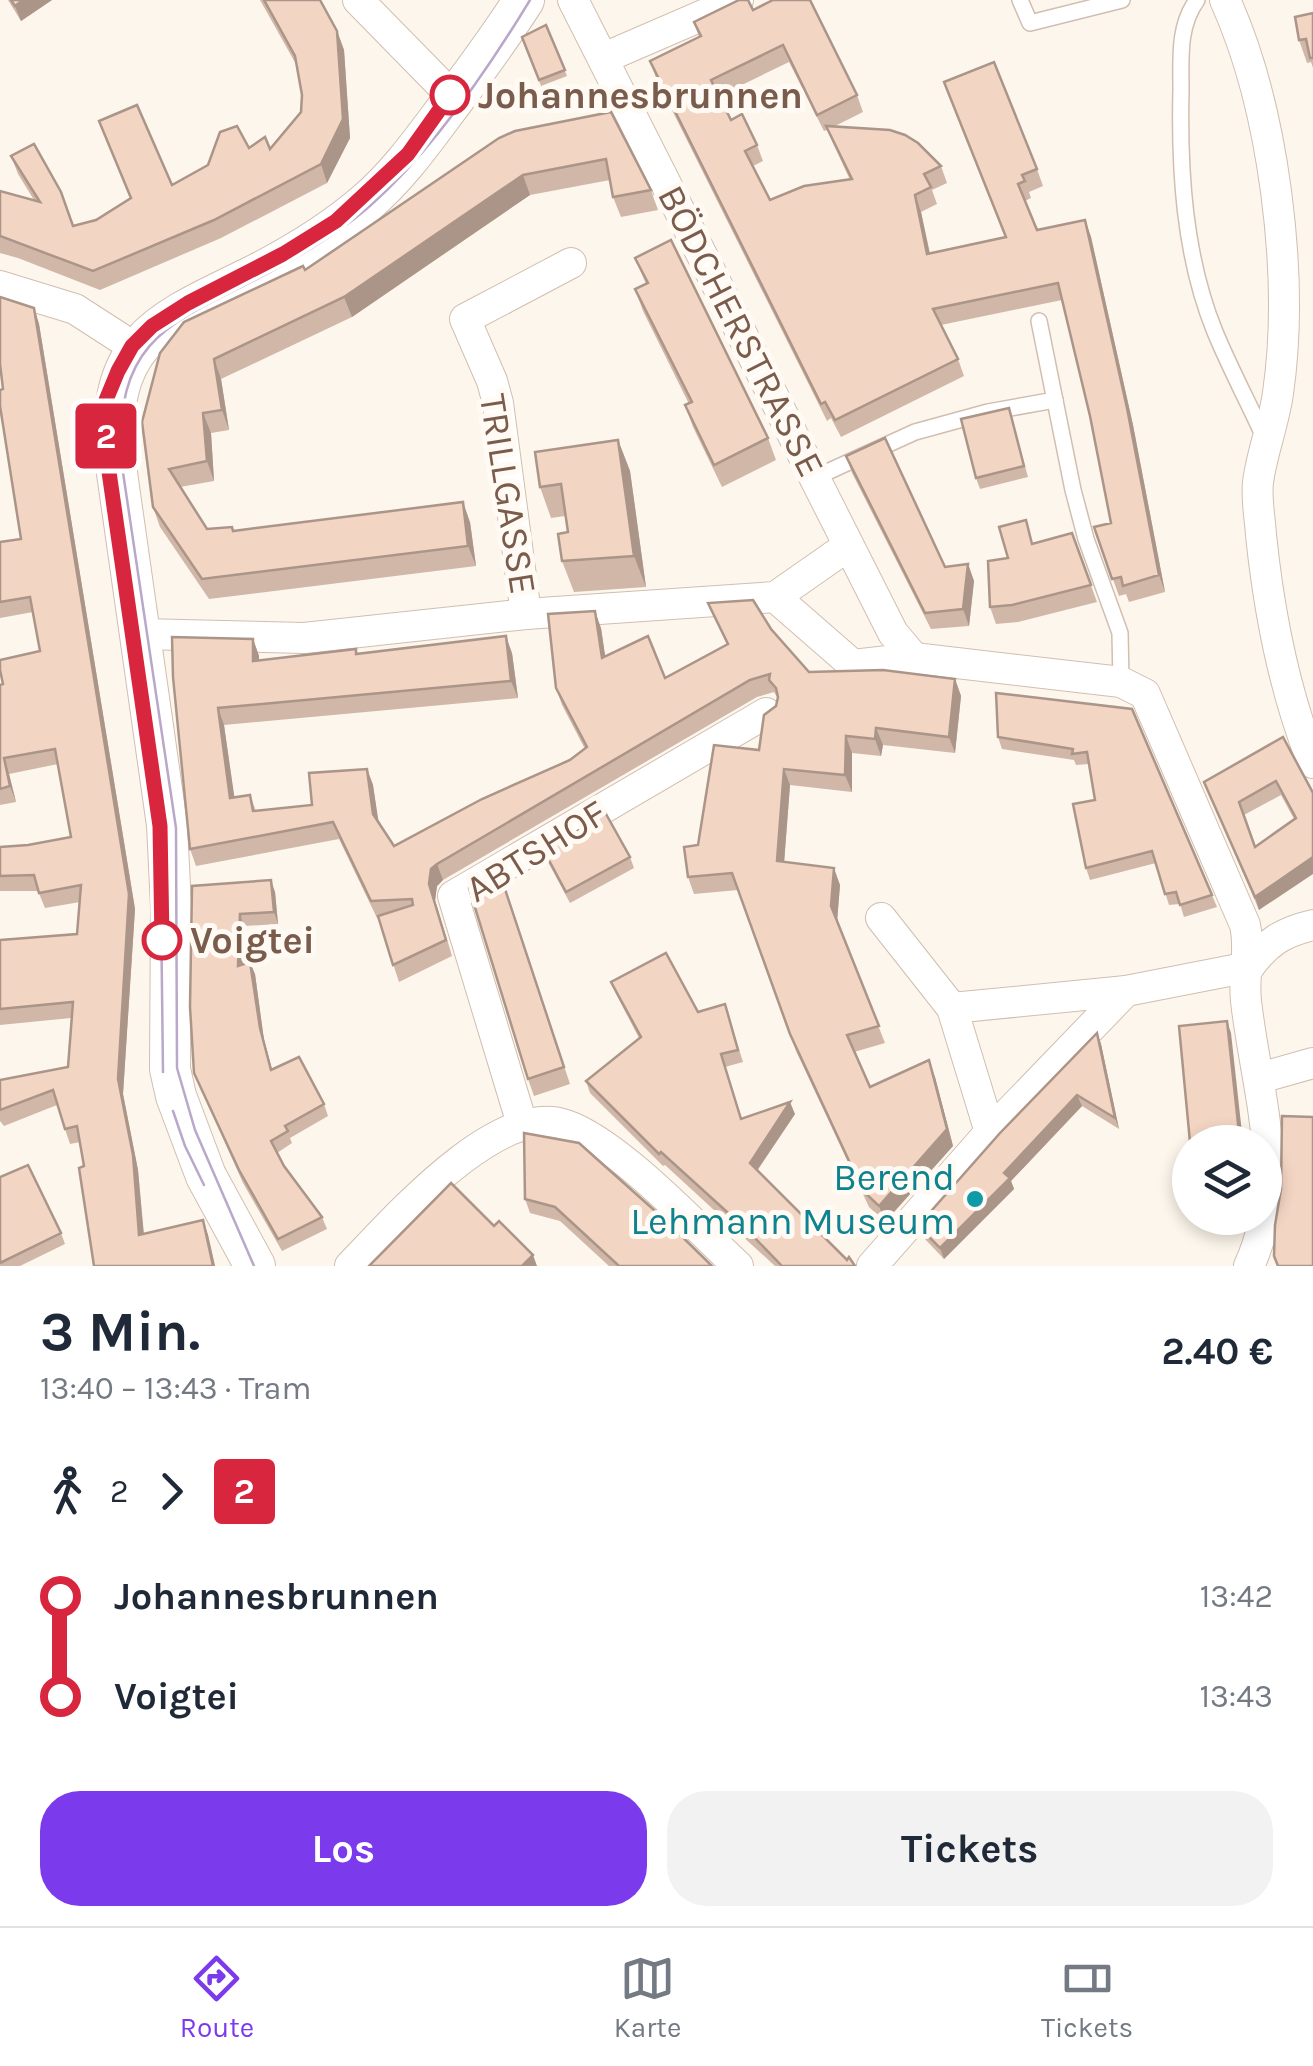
<!DOCTYPE html>
<html lang="de">
<meta charset="utf-8">
<style>
:root{--surface:#fff;--page:#f2f2f3;--text:#1f2937;--muted:#747a83;--line:#e0e1e3;--accent:#7c3aed}
body{margin:0;font-family:Karla,sans-serif;background:var(--page);color:var(--text);height:100vh;display:flex;flex-direction:column;font-size:38px;white-space:nowrap}
*{box-sizing:border-box;margin:0}
p{font-size:32px;color:var(--muted)}
.icon{flex:none;width:55px;height:55px;fill:none;stroke:currentColor;stroke-width:2;stroke-linecap:round;stroke-linejoin:round}
.map{position:relative;height:1266px;overflow:hidden}
.panel{display:flex;flex-direction:column;background:var(--surface);flex:1}
.panel>*{flex:none}
.badge{padding:0 20px;border-radius:8px;font-size:35px;line-height:65px}
.tools{position:absolute;left:1172px;top:1125px;display:grid;gap:20px}
.tools a{display:grid;place-items:center;width:110px;height:110px;border-radius:50%;background:var(--surface);box-shadow:0 5px 15px #0003;font-size:50px}
.map>.badge{position:absolute;translate:-50% -50%;box-shadow:0 0 0 5px #fff}
.legs{display:flex;align-items:center;gap:15px;height:110px;padding:0 40px;font-size:32px}
.legs p{margin-inline-start:auto}
.head{display:flex;align-items:center;justify-content:space-between;height:170px;padding:0 40px}
h1{font-size:55px;font-weight:700;line-height:75px}
.cta{display:flex;gap:20px;margin-top:auto;padding:20px 40px}
.cta a{flex:1;height:115px;border-radius:40px;background:var(--accent);color:#fff;font-size:40px;font-weight:700;line-height:115px;text-align:center}
.cta a+a{background:var(--page);color:var(--text)}
ul{padding:0 40px;list-style:none}
li{display:flex;align-items:center;gap:35px;height:100px;font-size:38px}
li i{display:grid;place-items:center;width:15px;height:100%;margin:0 12px;background:currentColor}
li i::after{content:'';width:25px;height:25px;margin:-12px;border:8px solid;border-radius:50%;background:var(--surface)}
li p{margin-inline-start:auto}
li:first-child i{background:linear-gradient(#0000 50%,currentColor 0)}
li:last-child i{background:linear-gradient(currentColor 50%,#0000 0)}
.menu{display:flex;justify-content:space-around;align-items:center;height:140px;border-top:2px solid var(--line);background:var(--surface);font-size:28px;color:var(--muted)}
.menu a{display:grid;justify-items:center;gap:5px}
.menu .active{color:var(--accent)}
.map>svg:first-child{display:block}
</style>
<div class="map">
<svg width="1313" height="1266" viewBox="0 0 1313 1266">
<rect width="100%" height="100%" fill="#fdf6ec"/>
<g fill="none" stroke-linecap="round" stroke-linejoin="round">
<defs>
<g id="service">
<polyline points="1020,0 1030,23 1122,0"/>
<path d="M1197,0c-19,26 -16,58 -16,89 -2,81 3,167 34,243 15,36 33,70 49,105"/>
<polyline points="1039,321 1073,490 1086,539 1120,633 1121,682"/>
<polyline points="814,478 915,432 988,412 1055,400"/>
</g>
<g id="minor">
<polyline points="358,0 454,98"/>
<polyline points="573,0 893,633 914,658"/>
<path d="M1225,0c49,108 70,276 53,393 -4,30 -16,59 -20,89 -2,17 2,36 3,53 8,77 23,156 52,228"/>
<polyline points="604,58 738,0"/>
<polyline points="0,286 75,309 137,349"/>
<path d="M775,597l78,68 61,-7 207,24 24,12 100,231c6,26 -2,49 1,76 10,89 43,178 3,265"/>
<polyline points="526,614 498,403 492,381 465,319 571,263"/>
<polyline points="141,634 304,638 526,614 775,597 848,546"/>
<polyline points="881,918 952,1008"/>
<path d="M1249,967c18,-25 34,-35 64,-42"/>
<polyline points="1260,1078 1313,1063"/>
<polyline points="522,1124 453,896 766,713"/>
<polyline points="990,1132 952,1008 1126,991 1249,967"/>
<path d="M350,1266c43,-44 148,-166 216,-141 52,18 130,102 172,141"/>
<polyline points="872,1266 990,1132 1126,991"/>
</g>
<path id="tertiary" d="M255,1266l-49,-90 -30,-80 -6,-27 1,-162 -4,-82 -52,-366c-9,-118 43,-137 136,-182 40,-20 80,-44 115,-74 35,-30 60,-67 88,-104 24,-32 48,-65 70,-99"/>
</defs>
<use href="#service" stroke="#d1beb0" stroke-width="18"/>
<use href="#minor" stroke="#d1beb0" stroke-width="32"/>
<use href="#tertiary" stroke="#d1beb0" stroke-width="42"/>
<use href="#service" stroke="#fff" stroke-width="15"/>
<use href="#minor" stroke="#fff" stroke-width="30"/>
<use href="#tertiary" stroke="#fff" stroke-width="40"/>
<g stroke="#b9a8c9" stroke-width="2.5">
<polyline points="106,441 107,400 124,360"/>
<polyline points="143,694 160,826 163,1072"/>
<polyline points="173,1111 185,1146 204,1185"/>
<path d="M254,1266l-59,-136 -18,-62 -1,-240 -55,-369c-5,-115 43,-134 134,-179 40,-21 82,-45 116,-75 62,-55 116,-134 159,-205"/>
</g>
</g>
<g fill="#d1b7a8" fill-rule="evenodd">
<polygon points="8,0 52,0 21,21"/>
<polygon points="260,0 320,0 337,31 344,50 350,138 327,183 221,238 100,290 18,258 0,253 0,191 34,200 18,174 11,156 73,226 96,220 130,198 99,121 172,185 249,148 270,149 301,112 302,95 297,66"/>
<path d="M753,10l104,85 6,17 -30,15 108,39 6,17 -15,7 5,14 -16,8 9,41 75,-16 -61,-155 93,87 6,17 -14,6 2,6 -6,3 12,29 48,-10 6,17 42,188 32,167 -36,10 -3,-8 -7,2 -25,-69 17,-4 -21,-107 -28,-116 -121,25 17,34 6,17 -123,61 -10,-19 -4,3 -171,-343 -6,-17 49,-24 -5,-15zM789,62l35,69 3,-1 23,50 -80,20 -17,-34 10,-5 -6,-16 -26,-25 -12,-24z"/>
<polygon points="1313,13 1313,68 1311,62 1307,63 1299,40"/>
<polygon points="546,25 567,76 541,86 522,37"/>
<polygon points="611,112 651,190 658,210 621,217 613,197 610,180 530,195 352,317 221,379 229,430 211,433 214,481 180,487 207,529 233,531 470,522 476,566 209,599 160,527 153,507 142,422 305,270"/>
<polygon points="635,258 768,438 776,460 722,487 693,427 685,405 689,404 643,311 635,289 646,284"/>
<polygon points="34,308 39,324 135,909 123,1094 138,1170 144,1234 203,1220 208,1235 215,1266 94,1266 84,1166 80,1142 70,1144 57,1105 4,1126 0,1121 0,1080 68,1067 71,1018 0,1025 0,940 77,934 80,902 45,908 38,891 0,891 0,847 28,845 71,837 58,764 9,774 16,802 0,805 0,685 3,684 40,651 33,612 0,618 0,542 21,539 3,389"/>
<polygon points="1009,408 1028,477 980,489 976,478"/>
<polygon points="618,440 630,471 646,587 574,592 562,561 568,532 565,516 551,518 540,487"/>
<polygon points="846,456 945,567 968,564 974,581 969,626 931,629 852,473"/>
<polygon points="1072,533 1097,602 1018,622 996,624 990,607 1008,558 1034,543"/>
<polygon points="708,603 771,629 809,672 955,679 961,696 955,753 883,745 881,756 852,753 852,792 790,785 784,862 840,885 837,921 885,1043 854,1052 870,1087 935,1077 953,1146 885,1222 869,1207 796,1051 738,890 694,894 688,877 698,845 759,750 778,699 774,692 757,697 443,880 437,886 435,901 452,956 399,982 378,918 377,918 339,839 196,866 190,849 173,677 253,639 259,656 259,660 356,649 358,654 512,653 518,698 224,725 234,797 250,795 256,811 312,805 367,769 373,785 378,822 394,846 570,760 585,749 562,705 556,688 601,628 605,656 665,678 727,645"/>
<polygon points="1132,709 1212,895 1217,907 1184,917 1180,904 1169,905 1156,863 1090,880 1086,868 1095,800 1089,764 1076,765 1074,760 1002,749 998,737"/>
<path d="M1283,737l30,56 -54,117 -55,-128zM1281,795l13,24 -39,28 -11,-32z"/>
<polygon points="544,851 630,857 634,868 570,903 548,862"/>
<polygon points="192,886 275,892 278,924 244,926 243,964 255,974 264,1040 272,1069 324,1104 328,1116 290,1138 292,1143 277,1153 284,1166 322,1217 327,1229 282,1251 243,1183 194,1073"/>
<polygon points="505,887 570,1084 534,1096 528,1079"/>
<polygon points="611,982 698,1012 729,1017 743,1062 725,1067 742,1119 795,1114 757,1171 855,1266 775,1266 665,1165 663,1166 590,1093 586,1081 639,1038 616,994"/>
<polygon points="1097,1033 1101,1044 1119,1129 1082,1106 1011,1181 1014,1189 944,1259 923,1237 918,1226"/>
<polygon points="524,1133 712,1266 609,1266 560,1221 530,1213 525,1199"/>
<polygon points="0,1177 61,1233 65,1244 20,1266 0,1266"/>
</g>
<g fill="#aa9588">
<polygon points="23,0 52,0 21,21 15,6"/>
<polygon points="337,31 344,50 350,138 327,183 321,164"/>
<polygon points="523,175 530,195 352,317 344,297"/>
<polygon points="915,195 921,212 933,270 927,254"/>
<polygon points="1085,220 1091,237 1133,425 1165,592 1159,575"/>
<polygon points="34,308 39,324 135,909 123,1094 138,1170 145,1250 139,1235 118,1079"/>
<polygon points="214,359 221,379 229,430 222,410"/>
<polygon points="203,413 211,433 214,481 207,461"/>
<polygon points="618,440 630,471 646,587 634,556"/>
<polygon points="463,502 470,522 476,566 468,546"/>
<polygon points="968,564 974,581 969,626 963,609"/>
<polygon points="595,611 601,628 608,675 602,658"/>
<polygon points="506,636 512,653 518,698 511,681"/>
<polygon points="253,639 259,656 259,678 253,661"/>
<polygon points="955,679 961,696 955,753 949,737"/>
<polygon points="218,708 224,725 237,815 230,798"/>
<polygon points="876,728 883,745 881,756 875,739"/>
<polygon points="846,736 852,753 852,792 845,775"/>
<polygon points="4,758 9,774 16,802 10,786"/>
<polygon points="367,769 373,785 380,831 373,814"/>
<polygon points="784,769 790,785 783,877 777,861"/>
<polygon points="1313,857 1313,874 1259,910 1255,897"/>
<polygon points="437,864 443,880 437,886 435,901 452,956 429,884 431,869"/>
<polygon points="834,868 840,885 837,922 831,906"/>
<polygon points="271,880 275,892 278,924 274,912"/>
<polygon points="240,914 244,926 242,978 238,966"/>
<polygon points="250,962 255,974 264,1040 275,1082 260,1028"/>
<polygon points="1227,1021 1231,1033 1243,1142 1240,1142"/>
<polygon points="1097,1033 1101,1044 1119,1129 1115,1118"/>
<polygon points="929,1060 935,1077 953,1146 885,1222 879,1206"/>
<polygon points="1077,1095 1082,1106 1011,1181 1014,1189 944,1259 940,1248 1004,1173"/>
<polygon points="790,1102 795,1114 754,1175 750,1163"/>
<polygon points="203,1220 208,1235 215,1266 213,1266"/>
<polygon points="533,1255 537,1266 522,1266"/>
</g>
<g fill="#f3d5c3" stroke="#aa9588" stroke-width="2.5" fill-rule="evenodd">
<polygon points="11,0 23,0 15,6"/>
<polygon points="264,0 320,0 337,31 343,119 321,164 214,220 93,271 0,236 0,191 40,202 11,156 34,144 61,192 73,226 96,220 131,198 99,121 137,105 172,185 208,165 220,132 237,126 249,148 265,137 270,149 301,112 302,95 295,56"/>
<polygon points="739,0 748,0 753,10 773,0 810,0 857,95 817,115 783,45 711,80 731,120 742,114 757,145 745,151 770,200 804,186 852,179 826,126 890,130 905,135 918,143 941,166 924,174 931,187 915,195 927,254 1006,237 944,82 994,62 1037,169 1022,175 1025,181 1018,184 1037,230 1085,220 1127,408 1159,575 1123,586 1121,577 1112,579 1094,527 1111,523 1090,416 1058,283 933,309 958,359 835,420 825,402 821,404 650,61 701,36 694,22"/>
<polygon points="1313,13 1313,58 1310,58 1306,39 1299,40 1295,17"/>
<polygon points="546,25 565,70 539,80 522,37"/>
<polygon points="611,112 651,190 613,197 606,159 523,175 344,297 214,359 222,410 203,413 207,461 169,469 207,529 232,527 233,531 463,502 468,546 202,579 153,507 142,422 160,353 184,322 303,266 305,270 499,138 515,131"/>
<polygon points="671,240 768,438 714,465 685,405 692,402 635,289 648,283 635,258"/>
<polygon points="0,297 34,308 129,894 118,1079 133,1155 139,1235 203,1220 213,1266 94,1266 79,1168 84,1166 77,1126 65,1129 53,1090 0,1110 0,1080 68,1067 73,1002 0,1009 0,940 77,934 81,885 39,893 34,875 0,876 0,847 28,845 71,837 55,749 4,758 10,786 0,789 0,685 3,684 0,670 0,660 40,651 30,597 0,602 0,542 21,539 0,406 0,390 3,389 0,364"/>
<polygon points="1009,408 1024,466 976,478 961,419"/>
<polygon points="885,438 945,567 968,564 963,609 925,613 846,456"/>
<polygon points="618,440 634,556 562,561 558,534 568,532 561,484 540,487 535,452"/>
<polygon points="1026,520 1032,544 1072,533 1091,585 1012,605 990,607 988,561 1008,558 999,527"/>
<polygon points="753,600 771,629 809,672 883,670 955,679 949,737 876,728 875,739 846,736 845,775 784,769 777,861 834,868 831,906 879,1026 847,1035 870,1087 929,1060 947,1129 879,1206 863,1191 790,1034 732,873 688,877 684,847 698,845 714,745 759,750 764,715 776,706 778,697 776,688 769,680 770,674 750,680 437,864 431,869 429,884 446,940 393,965 378,916 413,905 412,899 371,901 333,822 190,849 173,677 172,637 253,639 253,661 356,649 356,654 506,636 511,681 218,708 230,798 250,795 253,811 312,805 309,773 367,769 373,814 394,846 482,799 570,760 587,747 556,688 548,614 595,611 602,658 648,636 665,678 728,644 708,603"/>
<polygon points="996,693 1132,709 1212,895 1180,905 1176,892 1165,894 1152,851 1086,868 1073,804 1095,800 1087,752 1072,754 1073,749 998,737"/>
<path d="M1283,737l30,56v64l-58,40 -51,-115zM1276,781l20,37 -41,29 -16,-45z"/>
<polygon points="606,814 630,857 566,892 544,851"/>
<polygon points="499,871 564,1067 528,1079 469,888"/>
<polygon points="271,880 274,912 240,914 238,966 250,962 260,1028 271,1070 299,1057 324,1104 285,1126 288,1131 271,1141 284,1166 322,1217 278,1239 239,1170 194,1073 190,1007 192,886"/>
<polygon points="666,953 698,1012 725,1004 738,1050 721,1054 741,1119 790,1102 750,1163 847,1260 849,1257 855,1266 782,1266 748,1231 661,1152 659,1154 586,1081 641,1037 611,982"/>
<polygon points="1227,1021 1240,1142 1190,1142 1179,1026"/>
<polygon points="1097,1033 1115,1118 1077,1095 1004,1173 1010,1178 940,1248 918,1226 1000,1133"/>
<polygon points="1282,1116 1313,1117 1313,1266 1278,1266 1274,1256 1275,1225 1281,1189"/>
<polygon points="524,1133 579,1143 663,1218 712,1266 619,1266 555,1207 525,1199"/>
<polygon points="28,1165 61,1233 0,1263 0,1177"/>
<polygon points="451,1183 494,1226 499,1221 533,1255 522,1266 369,1266"/>
</g>
<g fill="none" stroke-linecap="round" stroke-linejoin="round">
<defs>
<polyline id="line-1" points="162,940 160,826 108,465 106,400 118,371 132,346 152,326 188,303 283,254 336,221 408,154 450,95"/>
</defs>
<use href="#line-1" stroke="#fff" stroke-width="22"/>
<use href="#line-1" stroke="#d7263d" stroke-width="15"/>
</g>
<g fill="#fff" stroke="#d7263d" stroke-width="5">
<circle cx="450" cy="95" r="18"/>
<circle cx="162" cy="940" r="18"/>
</g>
<circle fill="#0f9aa8" stroke="#fffaf3" stroke-width="4" cx="975" cy="1199" r="10"/>
<g text-anchor="middle" dominant-baseline="central" stroke-width="10" stroke-linejoin="round" paint-order="stroke">
<g font-size="38" font-weight="bold" fill="#7a5c4d" stroke="#fffaf3" text-anchor="start">
<text x="478" y="95">Johannesbrunnen</text>
<text x="190" y="940">Voigtei</text>
</g>
<g font-size="38" fill="#7a5c4d" stroke="#fffaf3">
<text transform="translate(741 331) rotate(63)">BÖDCHERSTRASSE</text>
<text transform="translate(508 494) rotate(81)">TRILLGASSE</text>
<text transform="translate(536 851) rotate(-32)">ABTSHOF</text>
</g>
<g font-size="38" fill="#0d838f" stroke="#fffaf3" text-anchor="end">
<text x="955" y="1177">Berend<tspan x="955" dy="44">Lehmann Museum</tspan></text>
</g>
</g>
</svg>
<div class="tools">
<a><svg class="icon" aria-label="layers" viewBox="0 0 24 24"><path d="M12 4l9 5-9 5-9-5zM3 14l9 5 9-5"/></svg></a>
</div>
<b class="badge" style="left:106px;top:436px;background:#d7263d;color:#fff">2</b>
</div>
<section class="panel">
<div class="head"><div><h1>3 Min.</h1><p>13:40 – 13:43 · Tram</p></div><b>2.40 €</b></div>
<div class="legs"><svg class="icon" aria-label="walk" viewBox="0 0 24 24"><circle cx="13" cy="4" r="2"/><path d="M13 8l-2 6 4 7M11 14l-3 7M7 12l3-4h3l4 4"/></svg>2<svg class="icon" aria-label="forward" viewBox="0 0 24 24"><path d="M9 5l7 7-7 7"/></svg><b class="badge" style="background:#d7263d;color:#fff">2</b></div>
<ul>
<li><i style="color:#d7263d"></i><b>Johannesbrunnen</b><p>13:42</p></li>
<li><i style="color:#d7263d"></i><b>Voigtei</b><p>13:43</p></li>
</ul>
<div class="cta"><a>Los</a><a>Tickets</a></div>
</section>
<nav class="menu">
<a class="active"><svg class="icon" aria-label="directions" viewBox="0 0 24 24"><path d="M12 3l9 9-9 9-9-9zM9 14v-3h6M13 9l2 2-2 2"/></svg>Route</a>
<a><svg class="icon" aria-label="map" viewBox="0 0 24 24"><path d="M3 6l6-2 6 2 6-2v14l-6 2-6-2-6 2zM9 4v14M15 6v14"/></svg>Karte</a>
<a><svg class="icon" aria-label="tickets" viewBox="0 0 24 24"><path d="M3 7h18v10H3zM15 7v10"/></svg>Tickets</a>
</nav>
